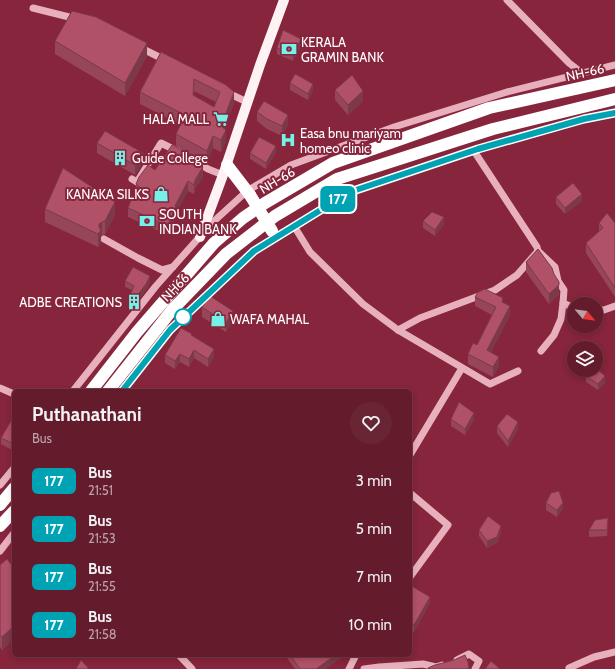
<!DOCTYPE html>
<style>
:root{--surface:#641c2c;--page:#6a2534;--text:#f1f3f6;--muted:#bba1a9;--line:#783a48}
body{margin:0;font-family:Cabin,sans-serif;background:var(--page);color:var(--text);height:100vh;display:flex;flex-direction:column;font-size:15px;white-space:nowrap}
*{box-sizing:border-box;margin:0}
p{font-size:13px;color:var(--muted)}
.icon{flex:none;width:22px;height:22px;fill:none;stroke:currentColor;stroke-width:2;stroke-linecap:round;stroke-linejoin:round}
.map{position:relative;flex:1;overflow:hidden}
.sheet{position:absolute;left:12px;top:389px;width:400px;height:268px;display:flex;flex-direction:column;background:var(--surface);border-radius:6px;box-shadow:0 2px 6px #0003,0 0 0 1px var(--line)}
.sheet>*{flex:none}
.badge{padding:0 8px;border-radius:6px;font-size:14px;line-height:26px}
.needle{width:26px;rotate:119deg}
.tools{position:absolute;left:567px;top:297px;display:grid;gap:8px}
.tools a{display:grid;place-items:center;width:36px;height:36px;border-radius:50%;background:var(--surface);box-shadow:0 2px 6px #0003,0 0 0 1px var(--line);font-size:20px}
.map>.badge{position:absolute;translate:-50% -50%;box-shadow:0 0 0 2px #fff}
.round{display:grid;place-items:center;flex:none;width:42px;height:42px;border-radius:21px;background:var(--page)}
.head{display:flex;align-items:center;justify-content:space-between;height:68px;padding:0 20px}
h1{font-size:19px;font-weight:700;line-height:30px}
ul{padding:0;list-style:none}
li{display:flex;align-items:center;gap:12px;height:48px;padding:0 20px}
li div{flex:1}
li b{display:block;font-size:15px}
li em{font-style:normal}
li .badge{min-width:44px;font-weight:700;text-align:center}
.map>svg:first-child{display:block}
</style>
<div class="map">
<svg width="615" height="669" viewBox="0 0 615 669">
<rect width="100%" height="100%" fill="#86253b"/>
<g fill="none" stroke-linecap="round" stroke-linejoin="round">
<g stroke="#e8b0bd" stroke-width="7">
<polyline points="507,0 569,63 582,73"/>
<polyline points="33,8 77,19"/>
<polyline points="139,47 167,61"/>
<polyline points="226,92 247,102"/>
<polyline points="195,161 208,169 223,175"/>
<polyline points="132,179 137,182 161,143 179,152"/>
<polyline points="294,226 310,252 363,304 398,330 490,384 518,371"/>
<polyline points="104,239 138,258 162,270 173,267"/>
<polyline points="538,251 555,267 558,281 564,290 563,303 574,308"/>
<polyline points="596,310 604,310 615,306"/>
<polyline points="398,330 420,318 495,290 517,275 538,251 537,247 474,151"/>
<polyline points="541,351 554,335 561,319 563,303"/>
<polyline points="0,388 14,394"/>
<polyline points="73,391 156,286 212,223 247,191 291,165 394,127 507,92 615,65"/>
<polyline points="122,391 170,330 254,251 349,192 478,149 584,119 615,113"/>
<polyline points="410,455 462,368"/>
<polyline points="0,485 14,468"/>
<polyline points="410,493 448,525 410,577"/>
<polyline points="0,551 14,533"/>
<polyline points="179,655 192,669"/>
<polyline points="457,660 469,654 479,661 475,669"/>
<polyline points="569,668 594,657 615,652"/>
<polyline points="349,669 356,655"/>
<polyline points="364,669 379,667 423,664 436,667 442,665"/>
</g>
<polyline stroke="#fef2f4" stroke-width="10" points="200,237 223,175 260,65 284,0"/>
<g stroke="#fff" stroke-width="12">
<polyline points="227,165 250,195"/>
<polyline points="91,391 137,332 214,243 243,218 265,203 333,163 489,108 615,80"/>
<polyline points="108,391 172,310 226,254 275,216 337,179 493,129 615,99"/>
<polyline points="0,505 14,488"/>
<polyline points="0,526 14,511"/>
</g>
<polyline stroke="#fff" stroke-width="12" points="250,195 272,231"/>
</g>
<g fill="#974659" fill-rule="evenodd">
<polygon points="55,41 147,56 125,96 55,54"/>
<polygon points="301,46 293,61 277,54 277,48"/>
<path d="M161,52l65,33 8,18 -9,26 1,13 -5,10 -8,-4 -6,15 -31,-17v-12l5,-9 -41,-21v-12zM194,91l22,11 -2,5 -20,-11z"/>
<polygon points="290,83 313,91 308,100 290,90"/>
<polygon points="335,90 363,101 348,115 335,100"/>
<polygon points="257,112 288,125 282,136 267,129 257,121"/>
<polygon points="97,143 143,163 135,175 97,153"/>
<polygon points="276,152 266,169 250,159 250,153"/>
<polygon points="203,162 203,177 195,189 194,194 188,191 176,213 176,215 168,235 128,217 128,208 132,201 136,192 136,184"/>
<polygon points="556,197 582,201 565,214 556,204"/>
<polygon points="45,209 115,215 105,234 102,235 101,236 101,243 98,247 45,222"/>
<polygon points="423,221 444,224 435,236 423,228"/>
<polygon points="599,223 615,223 615,297 586,253 586,243 599,231"/>
<polygon points="526,262 559,291 559,295 549,304 526,272"/>
<polygon points="125,281 150,282 146,290 133,307 128,305 128,299 132,290 125,287"/>
<polygon points="475,297 503,302 510,315 491,352 499,366 493,377 468,364 468,354 477,345 492,315 475,306"/>
<polygon points="202,307 233,321 226,332 202,317"/>
<polygon points="192,336 214,357 208,367 194,358 189,367 180,362 175,369 165,363 165,355"/>
<polygon points="586,376 605,383 598,390 586,382"/>
<polygon points="451,419 474,420 465,435 451,426"/>
<polygon points="14,422 14,451 1,444 1,438"/>
<polygon points="497,426 518,429 508,447 497,433"/>
<polygon points="546,503 563,509 557,517 546,510"/>
<polygon points="608,524 607,536 589,537 589,530"/>
<polygon points="479,530 501,533 497,543 487,548 479,536"/>
<polygon points="0,565 14,568 14,639 2,650 0,647"/>
<polygon points="410,585 430,603 414,632 410,629"/>
<polygon points="287,655 341,655 341,658 325,669 295,669 287,658"/>
</g>
<g fill="#7b3949">
<polygon points="301,39 301,46 293,61 293,55"/>
<polygon points="147,43 147,56 125,96 125,83"/>
<polygon points="313,84 313,91 308,100 308,94"/>
<polygon points="363,91 363,101 348,115 348,105"/>
<polygon points="234,92 234,103 221,138 221,126"/>
<polygon points="288,115 288,125 282,136 282,126"/>
<polygon points="226,130 226,142 221,152 221,140"/>
<polygon points="213,136 213,148 207,163 207,151"/>
<polygon points="276,146 276,152 266,169 266,163"/>
<polygon points="143,153 143,163 135,175 135,165"/>
<polygon points="203,162 203,177 195,189 194,194 194,185"/>
<polygon points="188,181 188,191 176,213 176,215 168,235 168,226 175,206"/>
<polygon points="582,194 582,201 565,214 565,208"/>
<polygon points="115,202 115,215 105,234 105,221"/>
<polygon points="444,217 444,224 435,236 435,230"/>
<polygon points="102,222 102,235 101,236 101,243 98,247 98,234 99,224"/>
<polygon points="150,276 150,282 146,290 133,307 133,301"/>
<polygon points="559,282 559,295 549,304 549,294"/>
<polygon points="510,306 510,315 487,360 487,350"/>
<polygon points="233,311 233,321 226,332 226,323"/>
<polygon points="214,349 214,357 208,367 208,359"/>
<polygon points="194,350 194,358 189,367 189,359"/>
<polygon points="180,354 180,362 175,369 175,361"/>
<polygon points="499,357 499,366 493,377 493,367"/>
<polygon points="605,376 605,383 598,390 598,384"/>
<polygon points="474,413 474,420 465,435 465,429"/>
<polygon points="518,422 518,429 508,447 508,441"/>
<polygon points="563,503 563,509 557,517 557,510"/>
<polygon points="501,526 501,533 497,543 487,548 487,541"/>
<polygon points="430,597 430,603 414,632 414,625"/>
<polygon points="14,626 14,639 2,650 2,637"/>
<polygon points="336,655 341,655 341,658 325,669 316,669"/>
</g>
<g fill="#b05168" stroke="#7b3949" fill-rule="evenodd">
<polygon points="72,11 96,17 147,43 125,83 55,41"/>
<polygon points="283,30 301,39 293,55 277,48"/>
<path d="M161,52l65,33 8,7 -13,34 5,4 -5,10 -8,-4 -6,15 -31,-17 9,-19 -45,-23zM194,79l26,13 -6,15 -21,-12z"/>
<polygon points="295,74 301,77 313,84 308,94 290,83"/>
<polygon points="352,75 363,91 348,105 335,90"/>
<polygon points="264,101 288,115 282,126 267,119 257,112"/>
<polygon points="105,131 143,153 135,165 97,143"/>
<polygon points="259,137 276,146 266,163 250,153"/>
<polygon points="172,145 203,162 201,166 203,167 195,180 194,185 188,181 175,206 176,206 168,226 128,208 131,200 132,201 139,186 136,184 139,177 148,165 155,170"/>
<polygon points="63,168 115,202 105,221 102,222 99,224 99,227 101,230 98,234 45,209"/>
<polygon points="573,183 582,194 565,208 556,197"/>
<polygon points="432,212 444,217 435,230 423,221"/>
<polygon points="607,213 615,223 615,288 586,243 603,228 599,223"/>
<polygon points="538,249 552,268 554,274 559,282 559,285 549,294 526,262"/>
<polygon points="133,267 150,276 146,284 133,301 128,299 134,286 125,281"/>
<polygon points="485,289 503,298 502,302 510,306 487,350 499,357 493,367 468,354 473,343 477,345 496,307 475,297 478,292"/>
<polygon points="210,296 233,311 226,323 202,307"/>
<polygon points="181,328 192,334 191,335 214,349 208,359 194,350 189,359 180,354 175,361 165,355"/>
<polygon points="596,368 605,376 598,384 586,376 593,370 596,370"/>
<polygon points="459,402 474,413 465,429 451,419"/>
<polygon points="507,414 518,422 508,441 497,426"/>
<polygon points="11,421 14,422 14,444 1,438"/>
<polygon points="559,491 563,503 557,510 546,503 551,493"/>
<polygon points="488,516 501,526 497,537 487,541 479,530"/>
<polygon points="608,518 607,530 589,530 595,520"/>
<polygon points="7,559 14,568 14,626 2,637 0,635 0,565"/>
<polygon points="410,585 430,597 414,625 410,623"/>
<polygon points="290,655 336,655 316,669 300,669"/>
<polygon points="465,655 468,662 469,668 468,669 428,669 428,668 435,665 454,660"/>
<polygon points="81,660 89,669 76,669"/>
<polygon points="491,661 500,669 485,669"/>
</g>
<g fill="none" stroke-linecap="round" stroke-linejoin="round">
<defs>
<polyline id="line" points="122,391 170,330 254,251 350,192 478,149 584,119 615,113"/>
</defs>
<use href="#line" stroke="#fff" stroke-width="9"/>
<use href="#line" stroke="#00a3b4" stroke-width="6"/>
</g>
<defs>
<symbol id="bank-bare" viewBox="-9 -9 18 18"><path d="M-6-4H6V4H-6ZM0-2.3a2.3 2.3 0 1 0 0 4.6a2.3 2.3 0 1 0 0-4.6Z" fill="#74f2e9" stroke="#86253b" stroke-width="2.5" paint-order="stroke"/></symbol>
<symbol id="supermarket-bare" viewBox="-9 -9 18 18"><path d="M-6-5.5h2.5l.6 2H6L4.5 2H-2.5L-4.4-4H-6ZM-1.5 3.2a1.3 1.3 0 1 0 .1 0ZM3 3.2a1.3 1.3 0 1 0 .1 0Z" fill="#74f2e9" stroke="#86253b" stroke-width="2.5" paint-order="stroke"/></symbol>
<symbol id="hospital-bare" viewBox="-9 -9 18 18"><path d="M-5-5h3v3.5h4V-5h3V5h-3V1.5h-4V5h-3Z" fill="#74f2e9" stroke="#86253b" stroke-width="2.5" paint-order="stroke"/></symbol>
<symbol id="building-bare" viewBox="-9 -9 18 18"><path d="M-4-6H4V6H1V3H-1V6H-4ZM-2.5-4.3h1.7v1.8h-1.7ZM.8-4.3h1.7v1.8H.8ZM-2.5-1h1.7V.8h-1.7ZM.8-1h1.7V.8H.8Z" fill="#74f2e9" stroke="#86253b" stroke-width="2.5" paint-order="stroke"/></symbol>
<symbol id="shop-bare" viewBox="-9 -9 18 18"><path d="M-5-2.5h2.3a2.7 3.5 0 0 1 5.4 0H5L5.5 6h-11ZM-1.5-2.5h3a1.5 2.3 0 0 0-3 0Z" fill="#74f2e9" stroke="#86253b" stroke-width="2.5" paint-order="stroke"/></symbol>
</defs>
<g fill-rule="evenodd">
<use href="#bank-bare" x="278" y="38" width="22" height="22"/>
<use href="#supermarket-bare" x="210" y="108" width="22" height="22"/>
<use href="#hospital-bare" x="277" y="129" width="22" height="22"/>
<use href="#building-bare" x="109" y="147" width="22" height="22"/>
<use href="#shop-bare" x="150" y="183" width="22" height="22"/>
<use href="#bank-bare" x="136" y="210" width="22" height="22"/>
<use href="#building-bare" x="123" y="291" width="22" height="22"/>
<use href="#shop-bare" x="207" y="308" width="22" height="22"/>
</g>
<circle fill="#fff" stroke="#00a3b4" stroke-width="2" cx="183" cy="317" r="8"/>
<g text-anchor="middle" dominant-baseline="central" stroke-width="4" stroke-linejoin="round" paint-order="stroke">
<g font-size="13" fill="#fff" stroke="#86253b" text-anchor="start">
<text x="301" y="42">KERALA<tspan x="301" dy="15">GRAMIN BANK</tspan></text>
<text x="209" y="119" text-anchor="end">HALA MALL</text>
<text x="300" y="133">Easa bnu mariyam<tspan x="300" dy="15">homeo clinic</tspan></text>
<text x="132" y="158">Guide College</text>
<text x="149" y="194" text-anchor="end">KANAKA SILKS</text>
<text x="159" y="214">SOUTH<tspan x="159" dy="15">INDIAN BANK</tspan></text>
<text x="122" y="302" text-anchor="end">ADBE CREATIONS</text>
<text x="230" y="319">WAFA MAHAL</text>
</g>
<g font-size="13" fill="#fff" stroke="#86253b">
<text transform="translate(585 72) rotate(-13)">NH-66</text>
<text transform="translate(277 180) rotate(-31)">NH-66</text>
<text transform="translate(175 287) rotate(-46)">NH66</text>
</g>
</g>
</svg>
<div class="tools">
<a><svg class="needle" viewBox="-14 -14 28 28"><path d="M0-13l5 13h-10z" fill="#e53935"/><path d="M0 13l5-13h-10z" fill="#bba1a9"/></svg></a>
<a><svg class="icon" aria-label="layers" viewBox="0 0 24 24"><path d="M12 4l9 5-9 5-9-5zM3 14l9 5 9-5"/></svg></a>
</div>
<b class="badge" style="left:338px;top:199px;background:#00a3b4;color:#fff">177</b>
<section class="sheet">
<div class="head"><div><h1>Puthanathani</h1><p>Bus</p></div><a class="round"><svg class="icon" aria-label="heart" viewBox="0 0 24 24"><path d="M12 20l-8-8c-3-5 5-10 8-4 3-6 11-1 8 4z"/></svg></a></div>
<ul>
<li><span class="badge" style="background:#00a3b4;color:#fff">177</span><div><b>Bus</b><p>21:51</p></div><em>3 min</em></li>
<li><span class="badge" style="background:#00a3b4;color:#fff">177</span><div><b>Bus</b><p>21:53</p></div><em>5 min</em></li>
<li><span class="badge" style="background:#00a3b4;color:#fff">177</span><div><b>Bus</b><p>21:55</p></div><em>7 min</em></li>
<li><span class="badge" style="background:#00a3b4;color:#fff">177</span><div><b>Bus</b><p>21:58</p></div><em>10 min</em></li>
</ul>
</section>
</div>
